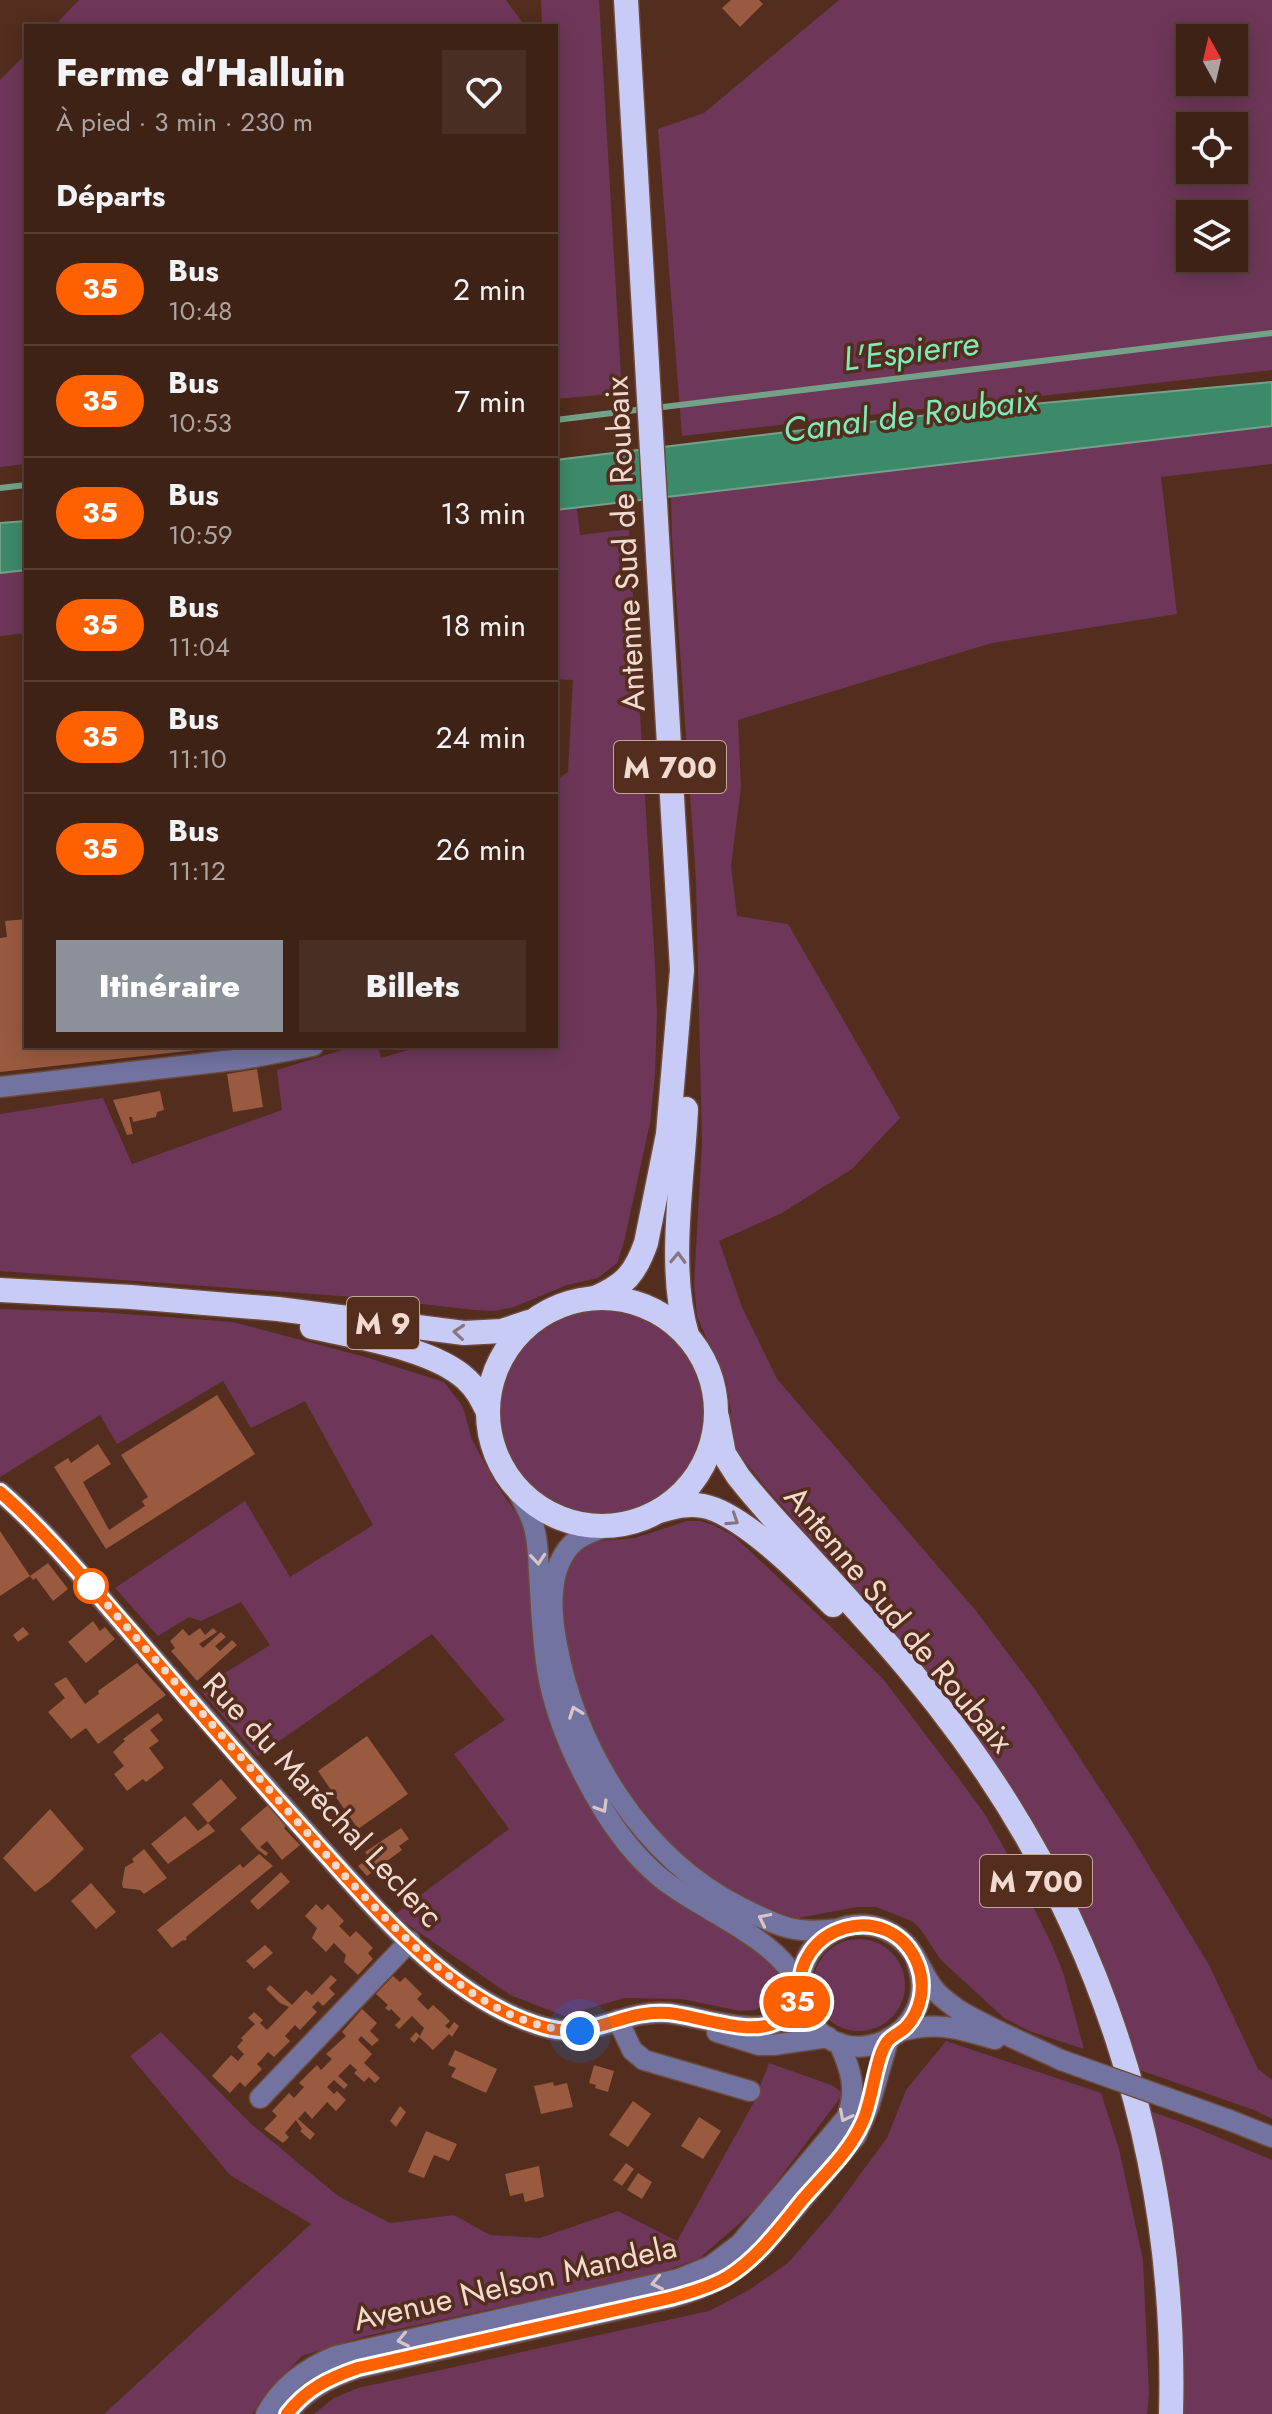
<!DOCTYPE html>
<html lang="fr">
<meta charset="utf-8">
<style>
:root{--surface:#3e2216;--page:#492f23;--text:#f1f3f6;--muted:#ada4a1;--line:#573f35;--accent:#8c9099}
body{margin:0;font-family:Jost,sans-serif;background:var(--page);color:var(--text);height:100vh;display:flex;flex-direction:column;font-size:30px;white-space:nowrap}
*{box-sizing:border-box;margin:0}
p{font-size:26px;color:var(--muted)}
.icon{flex:none;width:44px;height:44px;fill:none;stroke:currentColor;stroke-width:2;stroke-linecap:round;stroke-linejoin:round}
.map{position:relative;flex:1;overflow:hidden}
.side{position:absolute;left:24px;top:24px;width:534px;height:1024px;display:flex;flex-direction:column;background:var(--surface);border-radius:0px;box-shadow:0 4px 20px #0003,0 0 0 2px var(--line)}
.side>*{flex:none}
.badge{padding:0 16px;border-radius:26px;font-size:28px;line-height:52px}
.needle{width:52px;rotate:352deg}
.buttons{position:absolute;left:1176px;top:24px;display:grid;gap:16px}
.buttons a{display:grid;place-items:center;width:72px;height:72px;border-radius:0px;background:var(--surface);box-shadow:0 4px 20px #0003,0 0 0 2px var(--line);font-size:40px}
.you{position:absolute;width:40px;height:40px;margin:-20px;border:6px solid #fff;border-radius:50%;background:#1a73e8;box-shadow:0 0 0 12px #1a73e833}
.map>.badge{position:absolute;translate:-50% -50%;box-shadow:0 0 0 4px #fff}
h2{padding:0 32px;font-size:30px;line-height:72px}
.round{display:grid;place-items:center;flex:none;width:84px;height:84px;border-radius:0px;background:var(--page)}
.head{display:flex;align-items:center;justify-content:space-between;height:136px;padding:0 32px}
h1{font-size:38px;font-weight:800;line-height:60px}
.primary-button{display:flex;gap:16px;margin-top:auto;padding:16px 32px}
.primary-button a{flex:1;height:92px;border-radius:0px;background:var(--accent);color:#fff;font-size:32px;font-weight:800;line-height:92px;text-align:center}
.primary-button a+a{background:var(--page);color:var(--text)}
ul{padding:0;list-style:none}
li{display:flex;align-items:center;gap:24px;height:112px;padding:0 32px;border-top:2px solid var(--line)}
li div{flex:1}
li b{display:block;font-size:30px}
li em{font-style:normal}
li .badge{min-width:88px;font-weight:700;text-align:center}
.map>svg:first-child{display:block}
</style>
<div class="map">
<svg width="1272" height="2414" viewBox="0 0 1272 2414">
<rect width="100%" height="100%" fill="#532d1d"/>
<g fill="#6e3759" fill-rule="evenodd">
<polygon points="79,0 506,0 525,26 54,26"/>
<polygon points="541,0 599,0 622,393 556,399 556,26 542,26"/>
<path d="M839,0h433v370l-590,66 -24,-307 46,-16zM1190,38h44v44h-44zM1190,126h44v44h-44zM1190,214h44v44h-44z"/>
<polygon points="26,54 26,464 0,467 0,80"/>
<polygon points="1272,426 1272,464 1161,477 1177,614 992,643 738,720 741,787 731,866 737,916 788,924 900,1118 852,1169 782,1213 719,1241 742,1307 777,1379 977,1612 1034,1688 1131,1836 1209,1965 1258,2069 1272,2080 1272,2119 1254,2110 1134,2068 1097,1955 1029,1816 945,1696 878,1614 766,1488 735,1449 727,1432 731,1411 726,1381 697,1317 694,1285 702,1144 696,880 672,537 671,496"/>
<polygon points="577,508 580,535 629,529 655,965 657,1014 655,1074 650,1123 624,1242 617,1263 598,1278 567,1285 514,1307 495,1311 475,1310 368,1298 0,1271 0,1114 103,1098 132,1164 282,1110 277,1070 355,1046 378,1046 381,1058 422,1046 556,1046 556,780 568,772 573,680 556,679 556,510"/>
<polygon points="26,570 26,633 0,636 0,573"/>
<polygon points="0,1309 98,1312 233,1322 365,1357 444,1382 463,1407 472,1440 498,1487 526,1527 547,1700 578,1788 641,1870 776,1964 782,1980 782,1996 755,2010 740,2011 682,1999 624,1998 564,2016 510,1995 394,1915 509,1829 454,1754 505,1720 432,1634 258,1756 199,1689 270,1645 241,1602 201,1621 189,1617 158,1636 115,1588 245,1501 290,1577 373,1525 305,1401 251,1428 223,1381 117,1444 100,1415 0,1477"/>
<circle cx="602" cy="1412" r="101"/>
<polygon points="687,1521 701,1521 713,1525 734,1536 830,1626 884,1680 960,1780 984,1813 1003,1846 1052,1945 1063,1972 1084,2049 1029,2031 1004,2018 941,1960 921,1930 912,1921 876,1907 857,1907 798,1918 784,1915 737,1895 697,1868 667,1840 621,1784 605,1755 580,1695 561,1630 561,1599 564,1573 573,1555 582,1548 598,1541 635,1538"/>
<circle cx="859" cy="1985" r="46"/>
<polygon points="161,2032 250,2123 338,2196 390,2223 454,2215 490,2235 540,2238 618,2211 677,2241 754,2102 769,2063 834,2086 843,2094 758,2207 700,2258 659,2273 366,2336 302,2356 266,2393 252,2414 104,2414 311,2224 230,2175 130,2056"/>
<polygon points="946,2041 1101,2093 1119,2149 1143,2260 1149,2394 1147,2414 314,2414 334,2398 358,2388 709,2311 749,2290 789,2262 833,2211 887,2138 906,2090"/>
<polygon points="1150,2111 1189,2125 1272,2160 1272,2414 1180,2414 1177,2270"/>
</g>
<g fill="#3d8a6a" stroke="#74a289" stroke-width="2">
<polygon points="1272,382 1272,426 556,510 556,460 978,409"/>
<polygon points="26,521 26,570 0,573 0,523"/>
</g>
<g fill="none" stroke-linecap="round" stroke-linejoin="round">
<g stroke="#74a289" stroke-width="6">
<polyline points="655,408 1272,333"/>
<polyline points="556,420 644,409"/>
<polyline points="0,488 26,485"/>
</g>
</g>
<g fill="#995a3f">
<polygon points="731,0 759,0 763,4 740,27 722,8"/>
<polygon points="26,919 26,1046 214,1046 214,1048 0,1072 0,938 7,937 5,921"/>
<polygon points="257,1069 263,1107 233,1112 227,1074"/>
<polygon points="160,1091 164,1110 157,1112 156,1117 133,1122 132,1117 129,1117 133,1134 127,1135 113,1100"/>
<polygon points="217,1395 255,1454 106,1549 54,1467 68,1458 71,1463 98,1444 111,1464 83,1482 109,1530 145,1506 142,1501 148,1497 121,1455"/>
<polygon points="0,1531 30,1576 48,1563 68,1589 53,1601 36,1578 33,1580 30,1576 0,1596"/>
<polygon points="93,1621 100,1631 105,1627 115,1639 86,1663 68,1642"/>
<polygon points="23,1627 29,1634 18,1642 13,1635"/>
<polygon points="200,1628 205,1635 213,1628 217,1632 199,1644 203,1648 221,1632 226,1637 215,1646 220,1651 232,1640 237,1645 197,1681 171,1651 175,1648 170,1641 183,1629 189,1636"/>
<polygon points="137,1663 166,1695 98,1744 86,1728 71,1739 48,1712 65,1698 54,1684 66,1677 85,1704 99,1694 98,1691"/>
<polygon points="158,1713 163,1720 150,1730 159,1741 149,1748 164,1768 146,1782 143,1779 127,1791 114,1774 124,1766 113,1752 125,1741 123,1739"/>
<polygon points="367,1736 408,1794 358,1829 318,1771"/>
<polygon points="221,1779 237,1798 208,1823 192,1804"/>
<polygon points="268,1805 286,1825 284,1828 300,1845 282,1860 267,1841 260,1847 268,1853 266,1856 257,1849 240,1829"/>
<polygon points="50,1809 84,1849 49,1882 35,1892 3,1858"/>
<polygon points="185,1816 198,1831 208,1823 215,1831 168,1864 151,1844"/>
<polygon points="401,1828 409,1839 399,1846 402,1850 367,1876 358,1866 369,1858 365,1852"/>
<polygon points="144,1849 167,1878 144,1894 140,1890 123,1888 122,1884 125,1867 134,1862 132,1859"/>
<polygon points="259,1854 273,1866 186,1937 187,1939 184,1941 183,1940 172,1948 157,1930 240,1864 243,1868"/>
<polygon points="281,1872 290,1882 258,1910 250,1901"/>
<polygon points="91,1883 116,1912 96,1929 71,1901"/>
<polygon points="316,1904 322,1910 328,1904 344,1921 339,1926 350,1937 356,1931 373,1948 368,1953 373,1959 358,1975 344,1962 346,1955 334,1943 326,1952 312,1938 317,1928 305,1916"/>
<polygon points="265,1945 273,1953 254,1969 246,1961"/>
<polygon points="331,1975 337,1980 329,1988 335,1994 323,2006 318,2001 312,2007 317,2012 300,2030 295,2025 285,2036 290,2041 274,2057 268,2052 263,2058 257,2064 262,2069 245,2087 240,2082 230,2093 212,2076 231,2055 238,2061 244,2054 237,2047 243,2040 241,2038 255,2024 248,2018 254,2012 263,2020 260,2023 267,2030 289,2007 280,2003 266,1989 270,1985 292,2005 306,1990 312,1995"/>
<polygon points="393,1976 400,1982 405,1977 422,1994 417,1999 428,2010 433,2005 442,2013 450,2021 445,2026 449,2029 454,2022 459,2026 452,2037 449,2034 433,2050 419,2037 414,2043 410,2039 416,2032 420,2036 424,2028 412,2016 399,2029 395,2025 401,2019 391,2009 389,2011 385,2008 388,2005 376,1994"/>
<polygon points="362,2009 377,2023 370,2031 379,2040 372,2046 361,2036 358,2040 372,2054 364,2063 380,2078 375,2083 369,2077 364,2082 354,2073 357,2070 350,2064 338,2076 348,2085 344,2089 334,2080 327,2087 334,2094 337,2091 346,2100 336,2111 327,2102 312,2119 305,2111 298,2119 315,2134 310,2140 300,2131 302,2129 296,2120 285,2133 289,2137 283,2143 264,2129 277,2116 272,2111 289,2093 294,2098 304,2087 299,2083 317,2065 321,2070 332,2059 326,2054 346,2036 342,2032"/>
<polygon points="455,2050 497,2069 486,2093 451,2077 456,2068 448,2065"/>
<polygon points="594,2065 614,2071 608,2092 595,2088 596,2085 589,2083"/>
<polygon points="553,2082 554,2086 567,2083 573,2107 541,2114 534,2086"/>
<polygon points="633,2101 651,2114 628,2147 609,2135"/>
<polygon points="400,2106 406,2112 396,2127 390,2121"/>
<polygon points="699,2117 721,2131 703,2159 681,2146"/>
<polygon points="426,2131 457,2144 449,2161 434,2155 424,2178 408,2172"/>
<polygon points="626,2163 634,2169 622,2186 613,2180"/>
<polygon points="539,2166 544,2197 525,2202 523,2193 510,2196 505,2174"/>
<polygon points="638,2173 652,2182 642,2199 627,2190"/>
</g>
<g fill="none" stroke-linecap="round" stroke-linejoin="round">
<defs>
<g id="minor">
<polyline points="0,1087 243,1059 313,1046"/>
<path d="M514,1485c7,13 15,25 19,39 5,15 5,32 6,48 2,34 3,69 9,103 8,43 27,86 49,124 17,30 38,58 65,80 43,34 113,57 138,107"/>
<path d="M0,1492c49,42 89,93 132,142 61,70 122,140 184,209 62,69 136,158 228,184 48,14 78,-18 124,-14 30,3 82,22 107,10 11,-6 18,-16 26,-25"/>
<path d="M608,1526c-13,5 -28,9 -37,19 -24,26 -20,69 -14,100 20,107 85,212 183,262 38,19 55,28 99,22"/>
<path d="M916,1960c30,75 -76,122 -110,53 -7,-15 -8,-32 -2,-48 6,-19 24,-34 44,-39 24,-5 50,5 64,26 8,12 13,26 22,37 6,8 15,14 23,20 33,20 70,35 104,51"/>
<polyline points="618,2020 632,2050 644,2060 750,2091"/>
<path d="M901,2031c38,-10 58,-2 94,8"/>
<polyline points="717,2032 759,2045 773,2045 828,2037"/>
<polyline points="260,2098 410,1941"/>
<polyline points="1229,2120 1272,2137"/>
<path d="M266,2414c16,-29 40,-46 70,-58l343,-77 32,-13 29,-22 107,-127c11,-28 3,-49 -8,-74"/>
<path d="M287,2414c19,-25 42,-36 71,-46l312,-70c37,-10 65,-24 92,-51l94,-111 13,-30 19,-65"/>
</g>
<g id="highway">
<path d="M686,1109c-3,70 -19,158 1,226"/>
<polyline points="0,1290 131,1297 278,1309 464,1333 502,1331 529,1322"/>
<circle cx="602" cy="1412" r="114"/>
<path d="M595,1298c30,-13 40,-24 51,-55l22,-109 14,-164 -56,-970"/>
<path d="M312,1327c45,10 123,22 155,53 10,9 15,20 21,32"/>
<path d="M717,1417l7,37 14,22c20,26 42,49 64,73 46,51 93,101 135,155 161,205 241,450 234,710"/>
<path d="M659,1511c15,-4 28,-8 44,-5 39,7 101,70 130,99"/>
</g>
</defs>
<use href="#minor" stroke="#6d493a" stroke-width="23"/>
<use href="#highway" stroke="#6d493a" stroke-width="27"/>
<use href="#minor" stroke="#7273a0" stroke-width="20"/>
<use href="#highway" stroke="#c9cbf7" stroke-width="24"/>
<defs>
<polyline id="minor-bridge" points="1061,2060 1229,2120"/>
</defs>
<use href="#minor-bridge" stroke="#6d493a" stroke-width="23" stroke-linecap="butt"/>
<use href="#minor-bridge" stroke="#7273a0" stroke-width="20"/>
</g>
<defs><path id="oneway-chevron" d="M-2-3.5L2.5 0L-2 3.5" fill="none" stroke-width="1.6" stroke-linecap="round" stroke-linejoin="round" transform="scale(2)"/></defs>
<g stroke="#88747f">
<use href="#oneway-chevron" transform="translate(678 1258) rotate(-88)"/>
<use href="#oneway-chevron" transform="translate(459 1332) rotate(-175)"/>
<use href="#oneway-chevron" transform="translate(733 1520) rotate(33)"/>
</g>
<g stroke="#d9c5c6">
<use href="#oneway-chevron" transform="translate(538 1559) rotate(85)"/>
<use href="#oneway-chevron" transform="translate(575 1712) rotate(-110)"/>
<use href="#oneway-chevron" transform="translate(602 1807) rotate(59)"/>
<use href="#oneway-chevron" transform="translate(764 1919) rotate(-154)"/>
<use href="#oneway-chevron" transform="translate(845 2116) rotate(117)"/>
<use href="#oneway-chevron" transform="translate(657 2283) rotate(168)"/>
<use href="#oneway-chevron" transform="translate(403 2340) rotate(168)"/>
</g>
<g fill="none" stroke-linecap="round" stroke-linejoin="round">
<defs>
<path id="line" d="M0,1492c47,41 87,90 128,137 63,74 127,147 192,219 61,67 134,154 224,179 48,14 78,-18 124,-14 31,3 80,23 107,10 11,-6 19,-16 26,-25 -12,-74 91,-102 117,-33 8,21 3,46 -12,62 -6,6 -15,9 -19,15 -12,17 -14,59 -25,81 -13,29 -38,52 -59,76 -23,28 -45,59 -76,78 -17,10 -38,16 -57,21l-312,70c-29,10 -52,21 -71,46"/>
</defs>
<use href="#line" stroke="#fff" stroke-width="18"/>
<use href="#line" stroke="#ff6000" stroke-width="12"/>
<path stroke="#f3dad0" stroke-width="8" stroke-dasharray="0 14.4" d="M91,1586l-1,-1 254,290c60,63 142,155 236,156"/>
</g>
<circle fill="#fff" stroke="#ff6000" stroke-width="4" cx="91" cy="1586" r="16"/>
<g text-anchor="middle" dominant-baseline="central" stroke-width="7" stroke-linejoin="round" paint-order="stroke">
<g fill="#532d1d" stroke="#c3a69a" stroke-width="2">
<rect x="614" y="741" width="112" height="52" rx="6"/>
<rect x="347" y="1297" width="72" height="52" rx="6"/>
<rect x="980" y="1855" width="112" height="52" rx="6"/>
</g>
<g font-size="30" font-weight="bold" fill="#f3dad0">
<text x="670" y="767">M 700</text>
<text x="383" y="1323">M 9</text>
<text x="1036" y="1881">M 700</text>
</g>
<g font-size="32" fill="#f3dad0" stroke="#532d1d">
<text transform="translate(625 544) rotate(-93)">Antenne Sud de Roubaix</text>
<text transform="translate(899 1619) rotate(50)">Antenne Sud de Roubaix</text>
<text transform="translate(323 1800) rotate(47)">Rue du Maréchal Leclerc</text>
<text transform="translate(515 2283) rotate(-13)">Avenue Nelson Mandela</text>
</g>
<g font-size="34" font-style="italic" fill="#7febbb" stroke="#532d1d">
<text transform="translate(911 351) rotate(-7)">L'Espierre</text>
<text transform="translate(910 415) rotate(-7)">Canal de Roubaix</text>
</g>
</g>
</svg>
<div class="buttons">
<a><svg class="needle" viewBox="-14 -14 28 28"><path d="M0-13l5 13h-10z" fill="#e53935"/><path d="M0 13l5-13h-10z" fill="#ada4a1"/></svg></a>
<a><svg class="icon" aria-label="locate" viewBox="0 0 24 24"><circle cx="12" cy="12" r="6"/><path d="M12 2v4M12 18v4M2 12h4M18 12h4"/></svg></a>
<a><svg class="icon" aria-label="layers" viewBox="0 0 24 24"><path d="M12 4l9 5-9 5-9-5zM3 14l9 5 9-5"/></svg></a>
</div>
<div class="you" style="left:580px;top:2031px"></div>
<b class="badge" style="left:797px;top:2002px;background:#ff6000;color:#fff">35</b>
<section class="side">
<div class="head"><div><h1>Ferme d'Halluin</h1><p>À pied · 3 min · 230 m</p></div><a class="round"><svg class="icon" aria-label="heart" viewBox="0 0 24 24"><path d="M12 20l-8-8c-3-5 5-10 8-4 3-6 11-1 8 4z"/></svg></a></div>
<h2>Départs</h2>
<ul>
<li><span class="badge" style="background:#ff6000;color:#fff">35</span><div><b>Bus</b><p>10:48</p></div><em>2 min</em></li>
<li><span class="badge" style="background:#ff6000;color:#fff">35</span><div><b>Bus</b><p>10:53</p></div><em>7 min</em></li>
<li><span class="badge" style="background:#ff6000;color:#fff">35</span><div><b>Bus</b><p>10:59</p></div><em>13 min</em></li>
<li><span class="badge" style="background:#ff6000;color:#fff">35</span><div><b>Bus</b><p>11:04</p></div><em>18 min</em></li>
<li><span class="badge" style="background:#ff6000;color:#fff">35</span><div><b>Bus</b><p>11:10</p></div><em>24 min</em></li>
<li><span class="badge" style="background:#ff6000;color:#fff">35</span><div><b>Bus</b><p>11:12</p></div><em>26 min</em></li>
</ul>
<div class="primary-button"><a>Itinéraire</a><a>Billets</a></div>
</section>
</div>
